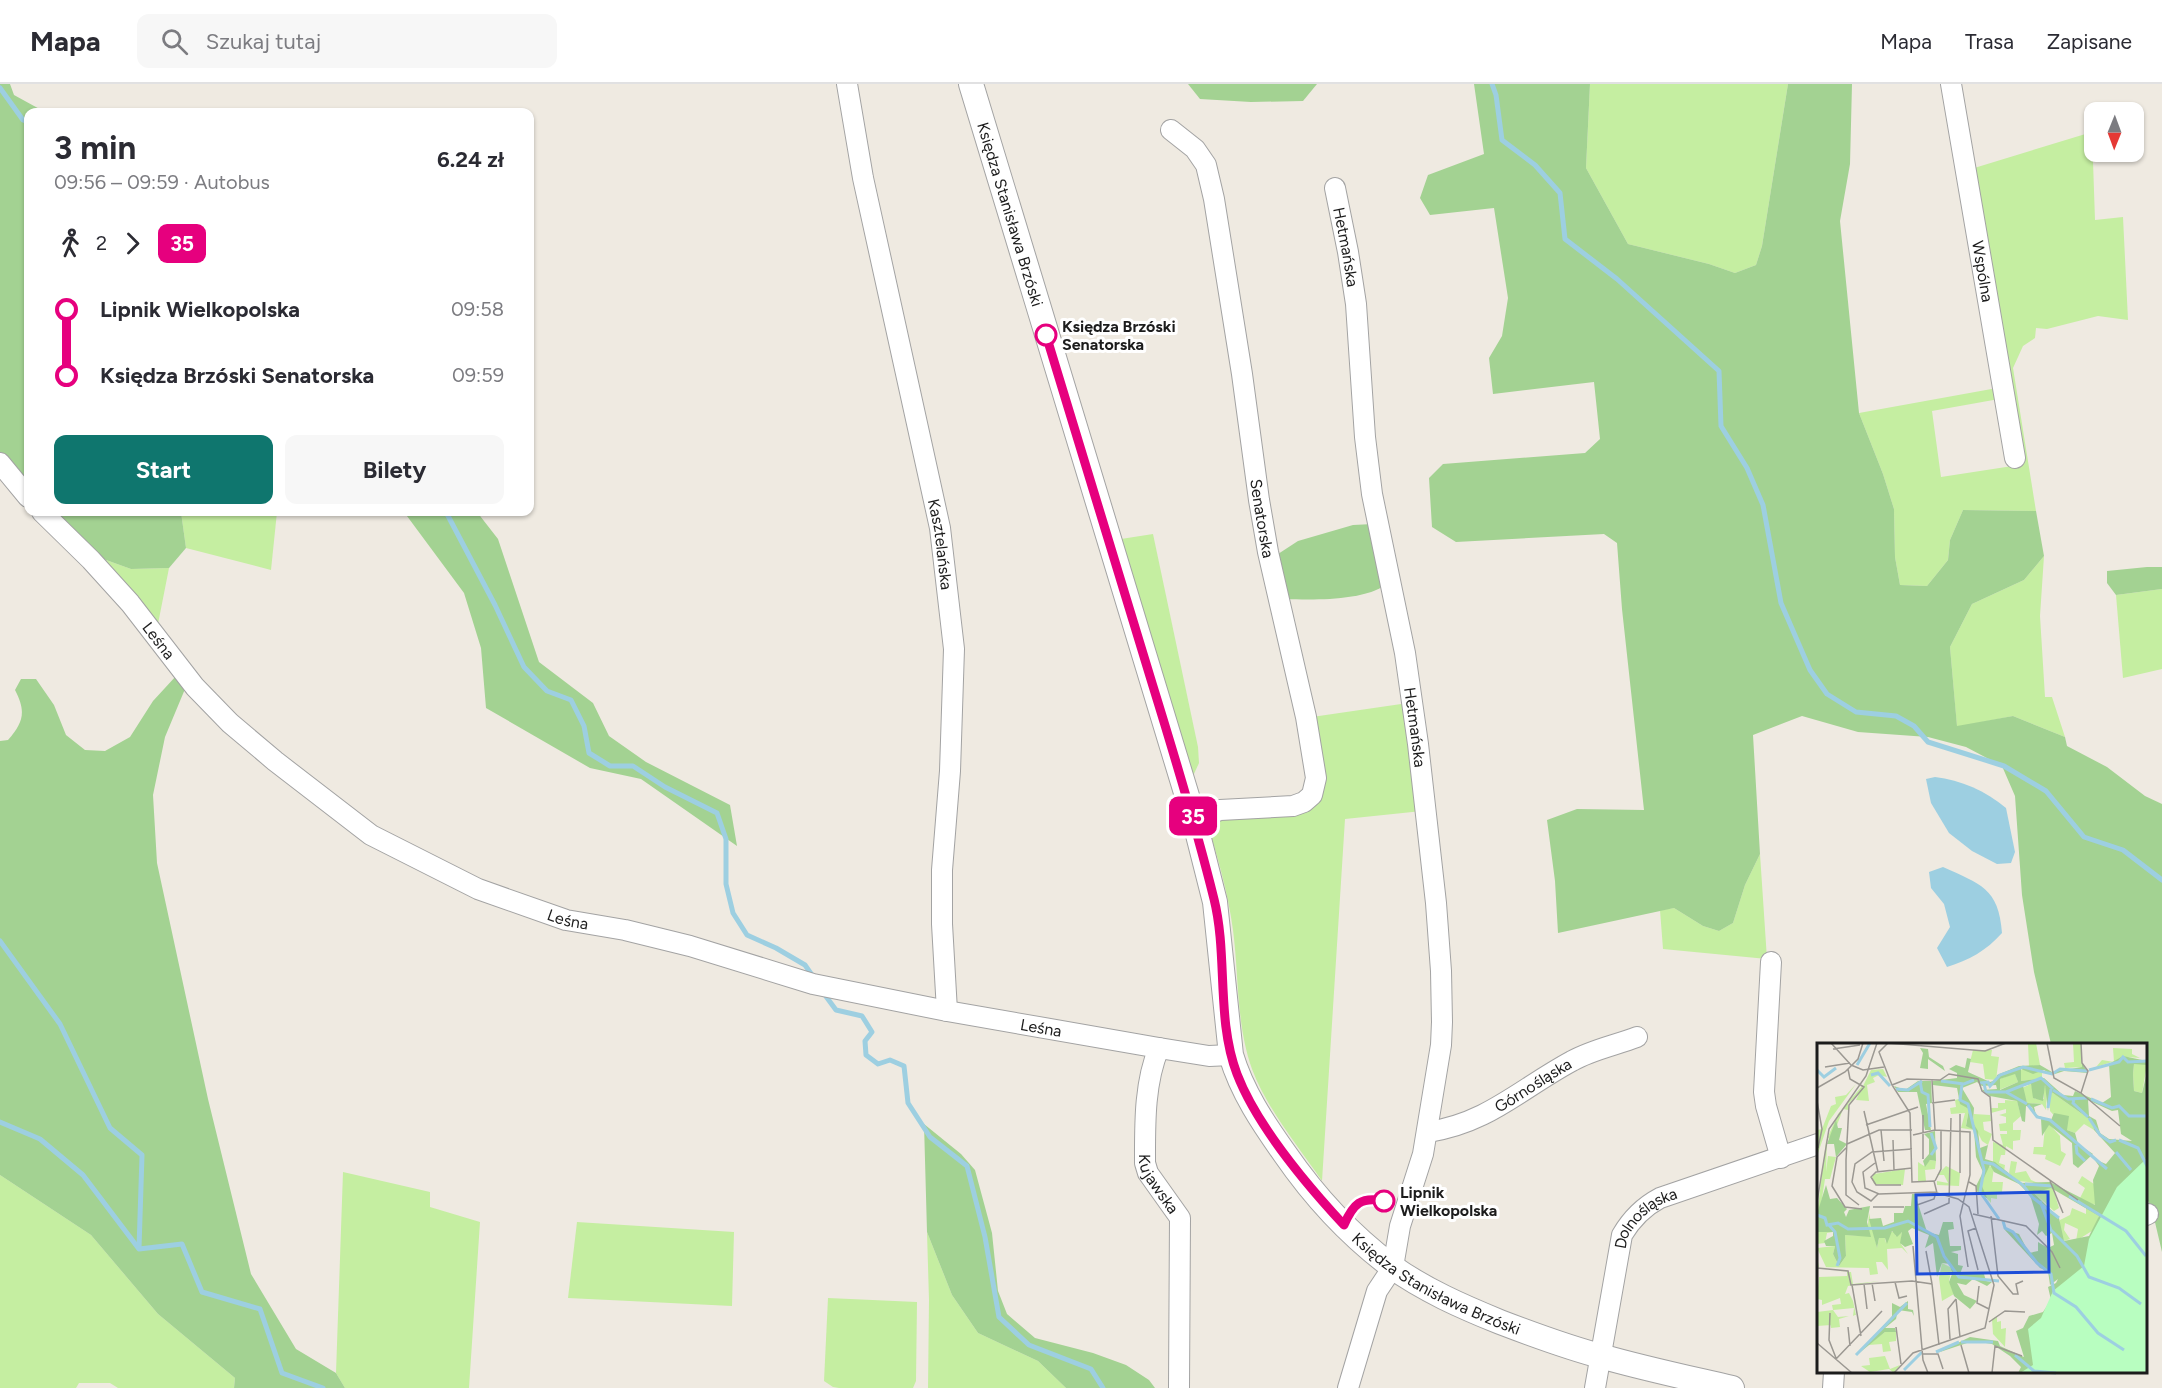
<!DOCTYPE html>
<html lang="pl">
<meta charset="utf-8">
<style>
:root{--surface:#fff;--page:#f7f7f7;--text:#2b2b33;--muted:#7c7c81;--line:#e1e1e2;--accent:#0f766e}
body{margin:0;font-family:Figtree,sans-serif;background:var(--page);color:var(--text);height:100vh;display:flex;flex-direction:column;font-size:22px;white-space:nowrap}
*{box-sizing:border-box;margin:0}
p{font-size:20px;color:var(--muted)}
.icon{flex:none;width:33px;height:33px;fill:none;stroke:currentColor;stroke-width:2;stroke-linecap:round;stroke-linejoin:round}
.map{position:relative;flex:1;overflow:hidden}
.details{position:absolute;left:24px;top:24px;width:510px;height:408px;display:flex;flex-direction:column;background:var(--surface);border-radius:12px;box-shadow:0 2px 4px #0004}
.details>*{flex:none}
.badge{padding:0 12px;border-radius:9px;font-size:21px;line-height:39px}
.needle{width:39px;rotate:181deg}
.tools{position:absolute;left:2084px;top:18px;display:grid;gap:12px}
.tools a{display:grid;place-items:center;width:60px;height:60px;border-radius:12px;background:var(--surface);box-shadow:0 2px 4px #0004;font-size:30px}
.map>.badge{position:absolute;translate:-50% -50%;box-shadow:0 0 0 3px #fff}
.legs{display:flex;align-items:center;gap:9px;height:66px;padding:0 30px;font-size:20px}
.legs p{margin-inline-start:auto}
.summary{display:flex;align-items:center;justify-content:space-between;height:102px;padding:0 30px}
h1{font-size:33px;font-weight:700;line-height:45px}
.button{display:flex;gap:12px;margin-top:auto;padding:12px 30px}
.button a{flex:1;height:69px;border-radius:12px;background:var(--accent);color:#fff;font-size:24px;font-weight:700;line-height:69px;text-align:center}
.button a+a{background:var(--page);color:var(--text)}
ul{padding:0 30px;list-style:none}
li{display:flex;align-items:center;gap:21px;height:66px;font-size:22px}
li i{display:grid;place-items:center;width:9px;height:100%;margin:0 8px;background:currentColor}
li i::after{content:'';width:15px;height:15px;margin:-8px;border:4px solid;border-radius:50%;background:var(--surface)}
li p{margin-inline-start:auto}
li:first-child i{background:linear-gradient(#0000 50%,currentColor 0)}
li:last-child i{background:linear-gradient(currentColor 50%,#0000 0)}
header{display:flex;align-items:center;gap:36px;box-sizing:border-box;height:84px;padding:0 30px;background:var(--surface);border-bottom:2px solid var(--line)}
header strong{font-size:28px}
nav{display:flex;gap:33px;margin-inline-start:auto;font-size:21px}
.search{width:420px;height:54px;background:var(--page);display:flex;align-items:center;gap:15px;box-sizing:border-box;padding:0 21px;border-radius:12px;color:var(--muted);font-size:22px}
.map>svg:first-child{display:block}
</style>
<header>
<strong>Mapa</strong>
<div class="search"><svg class="icon" aria-label="search" viewBox="0 0 24 24"><circle cx="10" cy="10" r="6"/><path d="M15 15l6 6"/></svg>Szukaj tutaj</div>
<nav><a>Mapa</a><a>Trasa</a><a>Zapisane</a></nav>
</header>
<div class="map">
<svg width="2162" height="1304" viewBox="0 0 2162 1304">
<rect width="100%" height="100%" fill="#efeae1"/>
<g fill="#c5eea1">
<polygon points="1590,0 1788,0 1762,162 1756,181 1735,189 1709,180 1628,160 1586,84"/>
<polygon points="2092,48 2095,136 2123,133 2128,236 2098,232 2047,245 2036,244 2035,254 2023,262 2013,284 2036,427 1963,426 1950,456 1948,476 1927,502 1900,501 1895,473 1894,425 1883,390 1859,329 1997,304 1999,315 1932,327 1941,393 2019,381 1971,85"/>
<polygon points="181,428 277,428 271,486 186,464"/>
<polygon points="1153,450 1198,663 1199,679 1193,692 1121,455"/>
<polygon points="95,472 131,485 169,484 157,545"/>
<polygon points="2044,472 2040,532 2045,613 2052,613 2065,653 2013,632 1957,643 1950,563 1972,520 2024,496"/>
<polygon points="2162,505 2162,585 2123,594 2116,511"/>
<path d="M1408,619l14,108 -77,8 -23,362c-24,-35 -55,-72 -70,-112 -16,-45 -13,-93 -19,-139 -5,-38 -16,-75 -27,-111l101,-12 5,-90z"/>
<polygon points="1760,770 1767,875 1663,865 1660,826 1674,824 1703,842 1719,847 1733,839 1745,801"/>
<polygon points="343,1088 430,1108 430,1123 480,1138 469,1304 345,1304 336,1289"/>
<polygon points="0,1091 91,1151 158,1230 235,1294 234,1304 118,1304 110,1299 79,1299 76,1304 0,1304"/>
<polygon points="577,1138 734,1148 732,1222 568,1214"/>
<polygon points="927,1148 952,1211 978,1249 1038,1277 1066,1304 928,1304 929,1216"/>
<polygon points="828,1214 917,1218 916,1297 913,1304 839,1304 833,1303 824,1297"/>
</g>
<g fill="#a3d292">
<polygon points="0,0 10,0 14,11 45,28 28,28 28,405 0,371"/>
<polygon points="1188,0 1317,0 1303,17 1251,18 1200,15"/>
<polygon points="1474,0 1590,0 1586,84 1628,160 1709,180 1735,189 1756,181 1762,162 1788,0 1852,0 1850,80 1840,137 1859,329 1883,390 1894,425 1895,473 1900,501 1927,502 1948,476 1950,456 1963,426 2036,427 2044,472 2024,496 1972,520 1950,563 1957,642 2013,632 2065,653 2067,662 2107,683 2145,712 2162,720 2162,1168 2154,1134 2146,1111 2146,960 2051,960 2034,888 2022,811 2015,712 2002,682 1966,663 1928,653 1858,648 1802,632 1753,651 1760,770 1745,801 1733,839 1719,847 1703,842 1674,824 1558,849 1555,797 1547,736 1577,725 1644,726 1622,525 1617,459 1604,450 1456,458 1432,443 1429,394 1443,380 1585,369 1600,355 1594,298 1493,310 1489,274 1502,252 1508,214 1494,124 1430,131 1420,114 1428,91 1484,70"/>
<polygon points="51,428 181,428 186,464 169,484 131,485 95,472"/>
<polygon points="404,428 477,428 498,455 539,578 593,619 609,652 646,678 730,721 737,762 641,695 590,684 486,624 481,564 464,509"/>
<path d="M1373,440l13,60c-20,17 -74,16 -100,15l-11,-43 23,-15 55,-16z"/>
<polygon points="2147,483 2162,483 2162,505 2116,511 2107,499 2107,487"/>
<path d="M176,592l9,13 -20,48 -12,58 4,68 51,236 43,175 45,75 40,24 9,15h-111l1,-10 -77,-64 -67,-79 -91,-60v-434l8,-1c16,-18 18,-29 7,-50l6,-11h15l18,26 12,30 19,15 20,1 25,-14 23,-36z"/>
<polygon points="924,1040 961,1070 975,1086 992,1149 998,1207 1007,1230 1035,1254 1093,1269 1126,1281 1149,1296 1155,1304 1066,1304 1038,1277 978,1249 952,1211 927,1148"/>
</g>
<g fill="#9dcfe1">
<path d="M1935,693c26,3 51,14 71,31l9,44 -4,11 -14,1 -25,-13 -23,-18 -18,-30 -5,-24z"/>
<path d="M1943,783c37,17 56,21 59,66 -16,18 -33,27 -55,34l-10,-19 13,-21 -6,-23 -13,-16 -2,-16z"/>
</g>
<g fill="none" stroke-linecap="round" stroke-linejoin="round">
<g stroke="#9dcfe1" stroke-width="5">
<polyline points="1492,0 1496,11 1502,56 1535,81 1560,109 1565,155 1617,195 1719,287 1721,342 1747,384 1763,421 1781,519 1810,586 1827,610 1856,628 1896,632 1914,642 1928,658 2004,682 2046,707 2084,753 2123,766 2162,796"/>
<polyline points="0,4 23,36 28,38"/>
<polyline points="446,428 495,521 524,583 547,607 571,616 584,642 589,669 610,682 633,682 665,703 717,729 726,755 726,800 733,829 747,851 776,864 805,881 814,894"/>
<polyline points="0,857 60,940 110,1044 142,1071 139,1164"/>
<polyline points="822,907 836,926 862,932 872,948 865,957 866,971 878,980 890,976 904,982 908,1019 930,1053 967,1082 985,1153 999,1233 1029,1261 1091,1285 1103,1304"/>
<polyline points="0,1038 40,1055 83,1091 139,1165 182,1160 202,1208 260,1225 282,1289 323,1304"/>
</g>
<defs>
<g id="minor">
<path id="s1" d="M847,0l16,94 77,350 14,121 -4,122 -8,99v54l5,87"/>
<path id="s2" d="M1951,0l64,374"/>
<path id="s3" d="M1171,46l24,19 11,16 8,34 28,175 17,126 9,52 38,165 10,61 -4,17 -8,7 -11,4 -73,4 -26,9"/>
<path id="s4" d="M1335,104l13,64 8,52 9,133 7,57 33,159 13,91 18,159 5,68 1,51 -1,23 -18,109 -23,72 -7,41 -16,24 -29,97"/>
<polyline points="0,379 28,413"/>
<path id="s5" d="M42,428l49,48 39,43 65,84 35,36 45,38 96,74 107,54 88,31 59,10 65,16 123,38 134,27 212,37 50,8 22,-1"/>
<polyline points="1771,878 1764,1008 1766,1022 1781,1074"/>
<path id="s6" d="M1159,964c-15,35 -14,78 -14,115l3,10 32,45 -1,170"/>
<path id="s7" d="M1428,1048c60,-9 92,-43 144,-71 19,-11 44,-16 65,-24"/>
<polyline points="2146,1131 2148,1130"/>
<path id="s8" d="M1595,1304l27,-153c10,-17 21,-28 38,-37l158,-54"/>
<polyline points="1833,1304 1834,1288"/>
</g>
<g id="tertiary">
<path id="s9" d="M971,0l223,735 21,83 16,153c11,37 32,68 54,99 29,42 65,81 106,112 33,24 72,41 109,56 34,13 69,26 104,35 42,12 85,21 128,31"/>
</g>
</defs>
<use href="#minor" stroke="#a3a3a3" stroke-width="22"/>
<use href="#tertiary" stroke="#a3a3a3" stroke-width="26"/>
<use href="#minor" stroke="#fff" stroke-width="20"/>
<use href="#tertiary" stroke="#fff" stroke-width="24"/>
</g>
<g fill="none" stroke-linecap="round" stroke-linejoin="round">
<defs>
<path id="line-1" d="M1046,251c36,116 71,232 106,348 22,71 44,143 62,216 14,56 2,120 23,175 20,52 69,110 107,151 9,-21 17,-29 40,-24"/>
</defs>
<use href="#line-1" stroke="#fff" stroke-width="14"/>
<use href="#line-1" stroke="#e6007e" stroke-width="9"/>
</g>
<g fill="#fff" stroke="#e6007e" stroke-width="3">
<circle cx="1046" cy="251" r="10"/>
<circle cx="1384" cy="1117" r="10"/>
</g>
<g text-anchor="middle" dominant-baseline="central" stroke-width="6" stroke-linejoin="round" paint-order="stroke">
<g font-size="16" fill="#1c1c1c" stroke="#fff">
<text stroke="none"><textPath href="#s9" startOffset="136">Księdza Stanisława Brzóski</textPath></text>
<text stroke="none"><textPath href="#s4" startOffset="60">Hetmańska</textPath></text>
<text stroke="none"><textPath href="#s2" startOffset="190">Wspólna</textPath></text>
<text stroke="none"><textPath href="#s3" startOffset="408">Senatorska</textPath></text>
<text stroke="none"><textPath href="#s1" startOffset="470">Kasztelańska</textPath></text>
<text stroke="none"><textPath href="#s5" startOffset="174">Leśna</textPath></text>
<text stroke="none"><textPath href="#s4" startOffset="546">Hetmańska</textPath></text>
<text stroke="none"><textPath href="#s5" startOffset="678">Leśna</textPath></text>
<text stroke="none"><textPath href="#s5" startOffset="1164">Leśna</textPath></text>
<text stroke="none"><textPath href="#s7" startOffset="116">Górnośląska</textPath></text>
<text stroke="none"><textPath href="#s6" startOffset="141">Kujawska</textPath></text>
<text stroke="none"><textPath href="#s8" startOffset="184">Dolnośląska</textPath></text>
<text stroke="none"><textPath href="#s9" startOffset="1324">Księdza Stanisława Brzóski</textPath></text>
</g>
<g font-size="16" font-weight="bold" fill="#1c1c1c" stroke="#fff" text-anchor="start">
<text x="1062" y="242">Księdza Brzóski<tspan x="1062" dy="18">Senatorska</tspan></text>
<text x="1400" y="1108">Lipnik<tspan x="1400" dy="18">Wielkopolska</tspan></text>
</g>
</g>
<g transform="translate(1817 959)">
<rect width="330" height="330" fill="#efeae1"/>
<path d="M211,0h8l4,22 -11,2zM256,0h8l1,24 -17,1 -1,-5 10,-1zM296,5l19,1v5l8,4 -12,-1 -32,10 6,-7 12,2zM156,7h19l-1,6 8,1 -3,23 -11,-1 -2,-15 -13,-2zM325,19l5,3 -5,28 -8,-2 -1,-17 1,-10zM66,26l4,8 -8,-2 -6,3 2,4 -8,3 2,16 -13,-1 15,-30zM206,26l19,2v7l-21,3 -1,-10zM198,30l3,9 -19,8 1,-11zM39,41l-27,37 -12,35v-26l5,-1 9,-23 5,-2 -1,-7 11,-2zM214,41l4,15h9v-13l3,2 -1,22 -4,-6 -15,-1 -5,-15zM46,42l-1,5 -14,14v6l-5,-1 -10,27 -6,3 -1,33 2,-16 8,1 -6,22h-5l-8,51 16,2 -6,1 -2,10 -8,1v-29l9,-74 12,-27zM233,48l42,30 2,9 -10,-6 -9,9 -8,-3 -17,-19zM142,56l10,10 -3,16 8,5 -13,-2 4,-15 -14,1 -1,-6 6,-1 -1,-7zM188,57l12,1 4,15 -8,7v7h8l-1,10 -7,1v9l-7,-4 -1,9h-4l-2,8 6,2 -1,7 -11,-10v-20l10,3 -3,-11h7v-3h-7l-1,-7 7,-1v-6l-7,-2 7,-2v-4l-15,4v-5h7v-5h7zM157,71l16,1 1,6 -8,1 1,8 8,4 -4,11 -6,-4 -9,-18zM232,81l11,12 1,15 5,3 -6,12 -15,-7 1,-4 -13,-1 1,-7h9l2,-20zM113,117l6,1 -1,8 -10,1 1,11 -8,1v-20l6,4zM194,118l6,1 -2,11 11,-2 5,9 7,3 -20,-2 -9,-8zM129,123l14,7 -1,13 -22,-1v-4l11,2 -4,-8h-7zM169,123l8,1 -2,15h11l-1,10h-5v7l-6,-1v5l-10,-12zM88,126l-2,16 -29,-1 -2,-6 2,-4zM265,133l12,8 2,21 -17,-5 6,-12 -7,-5zM230,145h6l6,20 -5,3 -20,-18zM269,163l13,10 -4,13 -19,12 2,-12 -13,-6 -1,7 6,9 -6,2 -5,-11 1,-10 10,-5 2,-7 14,6zM52,170l8,35 2,-10h6l1,5 3,-11h5l2,4 6,-4 -1,12 7,10 -6,-6 -15,1 1,21 -6,-8h-6l2,12 -8,1 -1,-7 -52,-1v-10l2,10h7l-9,-19 18,-2 -2,8 6,12 7,-10 -1,-21 22,1zM125,220l10,5 -3,13 5,13 -12,7 -3,-23zM12,228l22,1 2,12 27,-3 -32,5 -3,8 4,-1 4,8 3,14h-1l-2,1 1,-8 -21,2 5,7 11,-1 -10,3 1,8 -9,1 -2,-16 2,13 -14,1v-14l16,-2 -1,-5 9,-1 -1,-6 -18,7v-5l-5,-1 2,-22 28,-1v-4zM180,273v6l4,-1v8l5,-1 -1,19 -12,-13 -1,-15zM68,289h11v9l-7,1 2,9 -8,1 -1,-8 -14,1zM68,313l5,13 10,-4 -6,8 -5,-4 -19,3 -9,-6 9,-1 -1,-7z" fill="#c5eea1"/>
<path d="M103,5l8,1 1,8 14,9 2,5 -17,-12v10l-8,-1 3,-15zM306,13l24,5v4l-13,-1 -1,10 1,17 8,2 5,-21v301h-129l3,-6 -11,-11 -18,-12 -19,-3 -36,12 33,-16 28,4 2,5 24,11 -8,-26 7,-3 6,-12 14,-4 8,-12 -3,-13 8,-4 2,-4 -8,6 -2,-14 -8,-3 -36,-39 15,5 10,19 9,-2v-9l10,6 6,-3 -2,-12 -6,3 -4,-5 -5,4 2,-11 -9,-29 -11,-11 -25,-12 -4,-7 -9,19 11,25 -5,-11 -9,-4 -2,-8 7,-14 -7,-15 -2,-27 -8,-4 3,-17 -9,-5 -3,-16 -24,-3v-4l24,-3v-5l-8,-4 7,-4 9,3 2,-10 4,1 -3,13 22,10 6,-2 1,-5 22,-9 21,-1 12,7 30,-5v-4l6,10 -24,-2 -12,4 -8,-5 -11,4 -12,-5v12l23,-3 19,17 10,1 2,-5 27,12 9,-6 -2,-33zM198,31l3,8 -18,8v-11zM160,39l5,4 14,-1 1,4 -15,1 8,6 27,5 5,20 3,1 1,-16 6,1 3,9 6,3 1,17 7,-11 23,18 1,21 5,4 15,-14 -15,-10 -3,-11 -8,-3 2,-14 -15,-3 -3,7 -15,-5 -2,-8 8,-3 -15,-1 -4,-17 8,-2 2,14 10,3 2,-16 3,26 2,-20 42,30 2,9 21,23 -9,11 -12,-5 5,7 -6,14 2,25 -45,-23 -29,1 -26,-21 -10,-3 3,-14 -8,3 -2,-17 -5,-8 1,-15 -12,-20zM271,57l24,11 6,-1 3,24 11,7 -23,-2 -9,-6 -4,-13 -7,-4zM234,145l48,28 -10,20 -25,5 -5,-23 -25,-25zM101,38h13l1,22 -6,1 5,26h-6l-8,-38h-19l-4,-6 11,4zM19,77l2,8h4l-3,12 8,4 -11,13 -2,-13h-7zM118,88l1,30 -6,-1 -5,7 -2,-6 6,-7v-15l-5,-5zM9,142l4,14 7,-1 10,11 -3,3 2,5 3,-7 21,-4 -3,16 4,15 -26,-2 1,21 -7,10 -6,-12 2,-8h-9l-2,-5 9,-5v-4h-15l-1,-18zM95,151h3l12,38 12,3 4,-13h10l1,7 -6,1 2,16h11v4l-10,2 7,2v11l5,1 -3,8h24l2,7 6,1 -5,4 -14,-7 -7,6 -9,-2 7,12 13,6 -7,8 -16,-13 -5,-14 3,-8 -2,-10 -8,-1 -5,14 -4,-34 -8,5 4,-13 -17,-7 -4,3 5,13 -8,3 -5,-4 2,-11 -5,5 -5,-6 -5,13 -2,-6h-6l-2,10 -8,-29 12,-1 2,8 11,-4v-9h9l2,-7h6zM91,258v8l5,1 1,6 -2,-4 -14,-2 -2,9 -11,9h10l1,4h-11l-27,22 34,-38v-13l8,4z" fill="#a3d292" fill-rule="evenodd"/>
<path d="M330,115v215h-127l13,-8 -5,-36 13,-11 12,-27 31,-25 5,-27 28,-52z" fill="#b8fec0"/>
<path fill="none" stroke="#9dcfe1" stroke-width="3" d="M40,22l13,-22M0,27l7,7 12,-9M272,27l30,-8 4,-5 5,5 19,-1M54,32l7,-2 12,13M103,38l2,11 6,3 2,32M124,38l23,3 10,-4M163,40l8,-1 2,4 10,-11 23,-8 29,7 8,-5 27,2M145,41l-2,16 8,4 16,66 -4,22 19,27M167,41l2,8h20l35,-14 12,11M79,46l12,1 14,-9M236,47l15,9 19,-1M189,49l21,12M257,56l-1,4 15,14M274,56l21,9 7,-2 10,10h18M211,62l9,12 13,3 57,49M231,65l3,-19M272,75l11,17 10,7 6,-2M302,97l19,8 9,18M259,102l1,8 8,8M299,109l15,18M114,112l5,-7 -5,-15M165,119l11,2 30,21 9,12 27,21M208,141l27,2M252,153l57,35 20,25M223,158l11,29 26,26 12,21 30,11 22,16M0,172l8,3 2,7 11,-2 10,6 37,-1 23,-7 29,16 7,19 15,21 40,4M186,178l2,7 8,4 24,31 14,11 3,19 22,14 22,26 26,17M12,182l6,7 5,26 -3,8M144,299h32M119,309l23,-10M39,312l51,-52M198,312l19,16 22,2M87,327l18,-18"/>
<path fill="none" stroke="#9b9892" stroke-width="1.5" d="M14,0l20,22M230,0l7,35 27,15 39,33M264,0l1,20 6,8 -7,22M16,6l27,-4M34,22l12,5 21,-3M8,24l25,-4M31,26l2,10 14,8 -15,18 -3,55v35l13,10M115,37l3,50M75,42l15,-6 33,1 9,-6 29,5 4,12 8,6 3,43 85,60M0,45l28,-16 13,-13 5,-16M0,58l5,28 -4,19M115,60l23,-3M47,68l14,61M143,71v59M106,72v44M49,82l52,-18M64,87l3,31M96,92l22,-5 35,2v43l-10,41 8,51M76,97l1,30M30,101l32,-14h33M30,104l-10,10 -5,29 13,21 17,2M58,120l-12,9 2,16 14,6 57,-2 -2,7 -17,6M118,138l6,-12v-39M233,138l13,32M152,139l7,4 2,28M84,142h-25l-5,-8 5,-5 36,-4M61,151l-7,7 -14,-9 -5,-10 3,-18 17,-12 40,-3M0,159l12,-73 37,-53 11,-33M56,164h31M107,171l25,-11 2,-85M156,171l53,12 26,26 8,16M174,173l7,60 15,18h5l-2,-10 7,-3M159,185l-8,3 10,39M96,203l10,114 5,13M109,208l6,33M0,225l31,3 3,14 61,-4 20,3 7,61M78,239l4,16 8,-2M55,240l3,18M47,241l3,25M35,242l9,51M162,243l-2,17 12,6M139,256l4,38M13,270l-1,27 7,18M172,279l16,-11 20,1M31,284l2,19M79,284l5,37M133,296l-2,-30 8,-10M0,300l35,30M144,302l8,28M106,311h15l5,15M19,316l46,-48M77,330l19,-20 72,-25 9,-43 -25,-78 -11,-8 -21,-6 -3,-12 -22,1 -2,-69 -18,-28 -13,-33 9,-9 97,8 21,-8M175,330l3,-27 27,10"/>
<path fill="#1d4ed8" fill-opacity="0.15" stroke="#1d4ed8" stroke-width="3" d="M231,149l1,80 -132,2 -1,-79z"/>
<rect width="330" height="330" fill="none" stroke="#1c1c1c" stroke-width="3"/>
</g>
</svg>
<div class="tools">
<a><svg class="needle" viewBox="-14 -14 28 28"><path d="M0-13l5 13h-10z" fill="#e53935"/><path d="M0 13l5-13h-10z" fill="#7c7c81"/></svg></a>
</div>
<b class="badge" style="left:1193px;top:732px;background:#e6007e;color:#fff">35</b>
<section class="details">
<div class="summary"><div><h1>3 min</h1><p>09:56 – 09:59 · Autobus</p></div><b>6.24 zł</b></div>
<div class="legs"><svg class="icon" aria-label="walk" viewBox="0 0 24 24"><circle cx="13" cy="4" r="2"/><path d="M13 8l-2 6 4 7M11 14l-3 7M7 12l3-4h3l4 4"/></svg>2<svg class="icon" aria-label="forward" viewBox="0 0 24 24"><path d="M9 5l7 7-7 7"/></svg><b class="badge" style="background:#e6007e;color:#fff">35</b></div>
<ul>
<li><i style="color:#e6007e"></i><b>Lipnik Wielkopolska</b><p>09:58</p></li>
<li><i style="color:#e6007e"></i><b>Księdza Brzóski Senatorska</b><p>09:59</p></li>
</ul>
<div class="button"><a>Start</a><a>Bilety</a></div>
</section>
</div>
